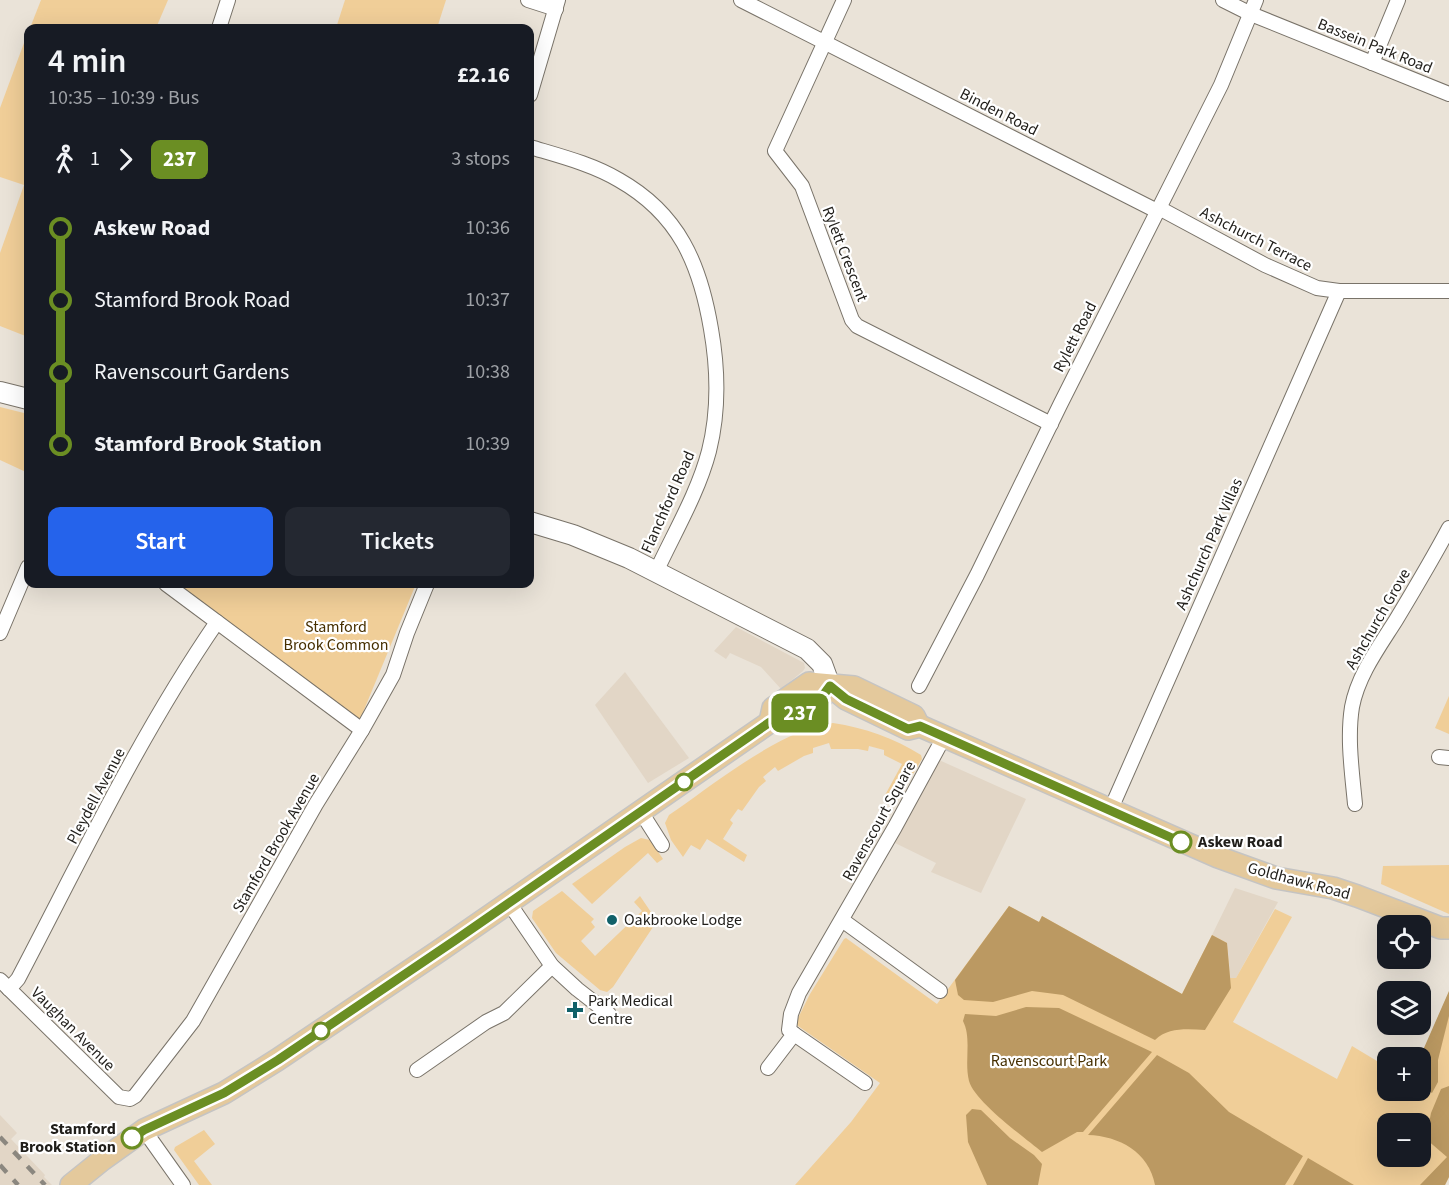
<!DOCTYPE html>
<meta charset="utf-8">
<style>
:root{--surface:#171b24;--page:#242831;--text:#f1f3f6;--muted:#9ea1a6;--accent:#2563eb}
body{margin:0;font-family:"Source Sans 3",sans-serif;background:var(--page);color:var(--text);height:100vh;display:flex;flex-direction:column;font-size:22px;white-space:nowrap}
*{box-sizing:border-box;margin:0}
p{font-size:20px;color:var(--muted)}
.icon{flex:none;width:33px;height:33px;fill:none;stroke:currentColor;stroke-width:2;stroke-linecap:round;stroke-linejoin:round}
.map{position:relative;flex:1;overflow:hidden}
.side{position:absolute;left:24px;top:24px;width:510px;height:564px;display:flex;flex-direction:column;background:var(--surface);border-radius:12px;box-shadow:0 6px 24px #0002}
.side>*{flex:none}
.badge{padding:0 12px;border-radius:9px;font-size:21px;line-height:39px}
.buttons{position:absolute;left:1377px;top:915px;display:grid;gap:12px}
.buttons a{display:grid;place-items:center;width:54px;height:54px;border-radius:12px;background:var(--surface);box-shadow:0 6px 24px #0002;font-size:30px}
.map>.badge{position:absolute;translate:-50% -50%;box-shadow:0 0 0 3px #fff}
.legs{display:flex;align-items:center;gap:9px;height:66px;padding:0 24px;font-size:20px}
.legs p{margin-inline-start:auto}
.head{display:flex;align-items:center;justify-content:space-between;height:102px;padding:0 24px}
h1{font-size:33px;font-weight:600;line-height:45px}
.cta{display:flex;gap:12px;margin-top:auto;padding:12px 24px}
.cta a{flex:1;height:69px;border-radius:12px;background:var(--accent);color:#fff;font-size:24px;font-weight:600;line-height:69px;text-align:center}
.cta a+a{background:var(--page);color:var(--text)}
ul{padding:0 24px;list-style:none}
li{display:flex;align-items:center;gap:21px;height:72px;font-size:22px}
li i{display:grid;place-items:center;width:9px;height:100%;margin:0 8px;background:currentColor}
li i::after{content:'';width:15px;height:15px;margin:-8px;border:4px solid;border-radius:50%;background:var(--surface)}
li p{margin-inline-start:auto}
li:first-child i{background:linear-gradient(#0000 50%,currentColor 0)}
li:last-child i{background:linear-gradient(currentColor 50%,#0000 0)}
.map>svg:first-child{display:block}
</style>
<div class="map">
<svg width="1449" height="1185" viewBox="0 0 1449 1185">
<rect width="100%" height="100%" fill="#eae3d8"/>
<g fill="#e2d6c6">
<polygon points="736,627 804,663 805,668 803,671 781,689 761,667 730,653 726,659 714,651"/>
<polygon points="625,672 689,758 648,783 595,705"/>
<polygon points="939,760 1026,799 981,893 931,872 936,863 895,843"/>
<polygon points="1235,888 1278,902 1236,978 1230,978 1227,943 1212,935"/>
<polygon points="0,1115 17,1133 11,1139 45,1175 44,1177 52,1185 0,1185"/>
</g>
<g fill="#f0ce98" fill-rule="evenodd">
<polygon points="41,0 168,0 156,28 30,28"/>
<polygon points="345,0 446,0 437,28 336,28"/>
<polygon points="28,32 28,337 0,326 0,253 24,185 0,177 0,108"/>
<polygon points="0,407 28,414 28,473 0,460"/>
<polygon points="175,584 416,584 359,722"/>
<polygon points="1449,696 1449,734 1435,728"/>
<path d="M833,723c32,5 61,15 88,32l1,4 -27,45 -11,-7 18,-33 -18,-9v-5l-15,-4 -1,5 -10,-2h-27l-2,-6 -16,5v5l-9,3 -26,15 -3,-4 -12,10 3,4 -7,6 -17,24 -4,-2 -8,11 3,3 -10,16 24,16 -3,7 -37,-23 -7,11 -9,-5 -8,12 -12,-17 -6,-17 4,-8c43,-29 113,-87 164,-92z"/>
<polygon points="641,838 650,840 663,859 657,863 648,853 592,904 572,884 625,847"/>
<polygon points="1449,865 1449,914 1381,884 1383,866"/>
<polygon points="562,891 594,919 591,922 595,927 581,941 595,956 642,911 634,902 640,896 657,921 613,987 607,992 600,990 556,953 532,918 533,911"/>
<path d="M1009,906l30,16 3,-6 140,78 30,-59 15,8 3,35h6l39,-69 17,8 -59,105 104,57 15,-33 35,21 1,23h32v-32l29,-66v185l-4,8h-650l56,-63 29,-39 -82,-57 -2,-4 14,-28 34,-55 2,-1 91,66zM1388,1124h32v32h-32z"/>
<polygon points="204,1130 215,1144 194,1161 212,1185 199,1185 174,1150 175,1147"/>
</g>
<g fill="#bb9962">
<path d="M1009,906l30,16 3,-6 140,78 30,-59 15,8 4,45 -26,42c-17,-1 -37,-3 -50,10l-92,-45 -31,-4 -39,11 -29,-2 -6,-5 -3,-15z"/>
<polygon points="1449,991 1449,1016 1438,1060 1438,1082 1432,1093 1421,1086 1420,1057"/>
<path d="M1026,1007l33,1 93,44 -69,80h-6l-35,20c-18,-15 -67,-50 -73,-71 -5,-20 3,-42 -6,-60l2,-7 31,2z"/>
<path d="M1157,1055l32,18 40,39 74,44 -18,29h-130c-6,-33 -36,-49 -67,-50z"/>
<polygon points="1449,1086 1449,1177 1445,1185 1420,1185 1447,1157 1426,1139 1431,1113 1441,1089"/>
<polygon points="972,1109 981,1110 1010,1138 1034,1155 1042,1164 1038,1185 987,1185 968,1142 966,1115"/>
<polygon points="1308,1158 1354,1185 1293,1185"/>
</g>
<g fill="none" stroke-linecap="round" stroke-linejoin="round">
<defs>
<g id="minor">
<polyline points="528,0 556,9"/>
<polyline points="741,0 1157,211"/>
<polyline points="844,0 775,151 802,186 852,320 857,326 1051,424"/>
<polyline points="1223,0 1251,14 1449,94"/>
<polyline points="219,28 228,0"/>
<polyline points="1372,63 1398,0"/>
<polyline points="530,95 558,0"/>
<path d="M530,147c30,9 62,17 89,33 60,34 81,84 92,149 7,40 8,82 -2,122 -11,42 -35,82 -53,121"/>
<polyline points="1159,208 1265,265 1317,288 1339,291 1449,291"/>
<polyline points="166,584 362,730"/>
<polyline points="0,633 28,567"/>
<polyline points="919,686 977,575 1060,405 1221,85 1256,0"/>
<polyline points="1439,757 1449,758"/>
<path d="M1355,804c-3,-32 -8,-66 -3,-97 6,-32 27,-60 44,-87 18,-30 36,-60 53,-92"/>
<polyline points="1110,811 1339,291"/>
<polyline points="641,812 662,845"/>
<polyline points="509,903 552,966 577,989 609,1014"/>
<polyline points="842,920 940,991"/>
<polyline points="0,980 119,1097 130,1099 135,1096 193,1021 316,804 362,730 393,675 407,633 427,584"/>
<path d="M9,989l9,-10c63,-120 122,-245 199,-357"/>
<polyline points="794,1034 865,1083"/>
<polyline points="768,1068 794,1034 789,1030 791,1014 799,993 895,827 944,737"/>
<polyline points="417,1070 486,1022 504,1013 552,966"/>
<polyline points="144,1130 183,1185"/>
</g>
<g id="secondary">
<polyline points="0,392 28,399"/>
<polyline points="530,522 573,535 629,558 807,649 822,664 830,686"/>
</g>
<g id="primary">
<polyline points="830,686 846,699 908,729 920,726 1218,857 1276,878 1333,888 1357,896 1441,928 1449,928"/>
<polyline points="770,722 773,708 809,683 854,687 914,716 917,722"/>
<polyline points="71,1185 102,1160 144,1130 224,1093 277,1060 439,951 770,722 785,722 819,701 830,686"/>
</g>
</defs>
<use href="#minor" stroke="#797369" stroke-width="16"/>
<use href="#secondary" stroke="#797369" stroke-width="22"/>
<use href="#primary" stroke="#c5c4c3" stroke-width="24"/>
<use href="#minor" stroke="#fff" stroke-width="14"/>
<use href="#secondary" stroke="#fff" stroke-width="20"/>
<use href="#primary" stroke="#e4c99c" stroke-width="21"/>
<g stroke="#8b877f" stroke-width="4.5" stroke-dasharray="10 10" stroke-linecap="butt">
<polyline points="0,1137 45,1185"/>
<polyline points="0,1165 18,1185"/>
</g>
</g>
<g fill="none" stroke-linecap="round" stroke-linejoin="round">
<defs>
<polyline id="line-1" points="132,1138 144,1130 224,1093 278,1060 457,939 770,722 785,722 819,701 830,686 846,699 908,729 920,726 1181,842"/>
</defs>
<use href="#line-1" stroke="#fff" stroke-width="14"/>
<use href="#line-1" stroke="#6b8e23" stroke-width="9"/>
</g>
<g fill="#fff" stroke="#6b8e23" stroke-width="3">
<circle cx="684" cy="782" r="8"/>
<circle cx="1181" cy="842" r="10"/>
<circle cx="321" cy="1031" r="8"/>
<circle cx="132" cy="1138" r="10"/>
</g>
<g fill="#116169" stroke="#fff" stroke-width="2">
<circle cx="612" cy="920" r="6"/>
<path d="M572 1001h6v6h6v6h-6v6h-6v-6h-6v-6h6z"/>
</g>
<g text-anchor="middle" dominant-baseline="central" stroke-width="4.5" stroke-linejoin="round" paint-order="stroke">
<g font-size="16" fill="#201e1a" stroke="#fff">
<text transform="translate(1375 46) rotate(22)">Bassein Park Road</text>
<text transform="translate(999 112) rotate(27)">Binden Road</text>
<text transform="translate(1256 239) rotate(27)">Ashchurch Terrace</text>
<text transform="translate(845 254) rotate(69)">Rylett Crescent</text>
<text transform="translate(1075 337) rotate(-63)">Rylett Road</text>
<text transform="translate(668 502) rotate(-66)">Flanchford Road</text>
<text transform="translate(1209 544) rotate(-66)">Ashchurch Park Villas</text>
<text transform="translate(1378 619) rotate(-60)">Ashchurch Grove</text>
<text transform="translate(96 796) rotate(-62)">Pleydell Avenue</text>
<text transform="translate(879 821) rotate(-61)">Ravenscourt Square</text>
<text transform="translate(276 843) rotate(-60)">Stamford Brook Avenue</text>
<text transform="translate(1299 881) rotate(15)">Goldhawk Road</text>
<text transform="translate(73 1029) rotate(45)">Vaughan Avenue</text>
</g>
<g font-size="16" fill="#462f00" stroke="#fff">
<text x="336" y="627">Stamford<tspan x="336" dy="18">Brook Common</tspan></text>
<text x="1049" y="1061">Ravenscourt Park</text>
</g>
<g font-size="16" font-weight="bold" fill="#201e1a" stroke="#fff" text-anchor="start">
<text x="1198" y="842">Askew Road</text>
<text x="116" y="1129" text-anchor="end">Stamford<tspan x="116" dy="18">Brook Station</tspan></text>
</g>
<g font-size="16" fill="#201e1a" stroke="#fff" text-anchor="start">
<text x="624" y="920">Oakbrooke Lodge</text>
<text x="588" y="1001">Park Medical<tspan x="588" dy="18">Centre</tspan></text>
</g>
</g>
</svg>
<div class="buttons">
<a><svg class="icon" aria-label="locate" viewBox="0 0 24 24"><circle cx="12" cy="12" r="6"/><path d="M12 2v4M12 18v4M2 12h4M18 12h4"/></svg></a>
<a><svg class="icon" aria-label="layers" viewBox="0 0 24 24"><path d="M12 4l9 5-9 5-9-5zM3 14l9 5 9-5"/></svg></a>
<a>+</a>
<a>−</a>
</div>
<b class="badge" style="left:800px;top:713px;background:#6b8e23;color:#fff">237</b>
<section class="side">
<div class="head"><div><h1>4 min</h1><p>10:35 – 10:39 · Bus</p></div><b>£2.16</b></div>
<div class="legs"><svg class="icon" aria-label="walk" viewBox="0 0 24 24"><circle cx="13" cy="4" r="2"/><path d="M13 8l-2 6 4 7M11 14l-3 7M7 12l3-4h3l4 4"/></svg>1<svg class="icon" aria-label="forward" viewBox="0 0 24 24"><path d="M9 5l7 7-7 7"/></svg><b class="badge" style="background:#6b8e23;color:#fff">237</b><p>3 stops</p></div>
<ul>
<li><i style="color:#6b8e23"></i><b>Askew Road</b><p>10:36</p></li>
<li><i style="color:#6b8e23"></i><span>Stamford Brook Road</span><p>10:37</p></li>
<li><i style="color:#6b8e23"></i><span>Ravenscourt Gardens</span><p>10:38</p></li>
<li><i style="color:#6b8e23"></i><b>Stamford Brook Station</b><p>10:39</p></li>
</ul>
<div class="cta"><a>Start</a><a>Tickets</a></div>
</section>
</div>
